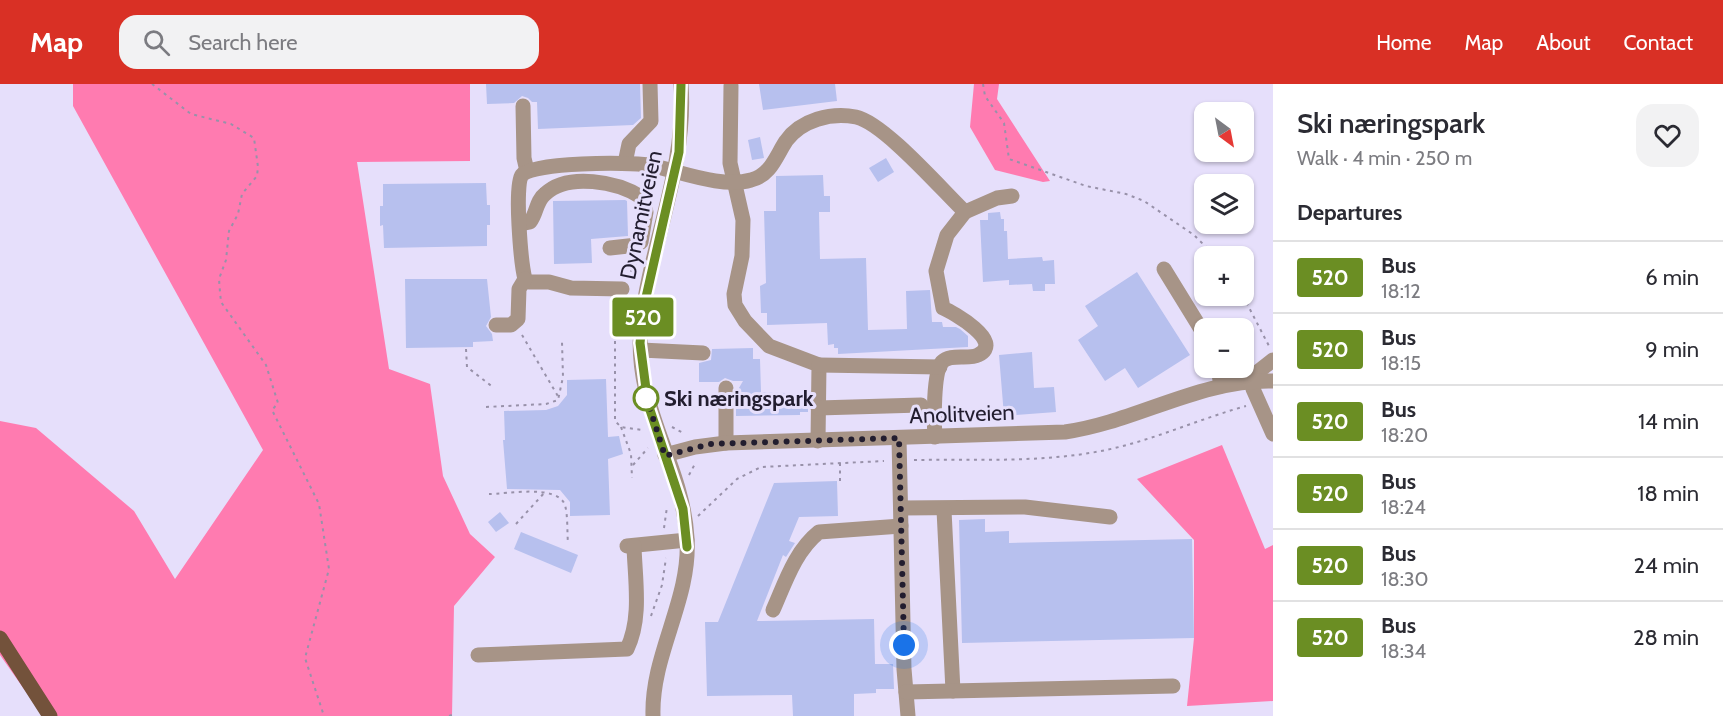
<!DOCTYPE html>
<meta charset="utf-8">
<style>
:root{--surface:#fff;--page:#f2f2f3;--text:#2b2b33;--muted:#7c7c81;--line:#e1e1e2;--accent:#d93025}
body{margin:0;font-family:Cabin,sans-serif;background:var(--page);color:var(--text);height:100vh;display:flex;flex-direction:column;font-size:22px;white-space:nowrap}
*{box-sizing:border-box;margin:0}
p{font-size:20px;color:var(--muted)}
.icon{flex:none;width:33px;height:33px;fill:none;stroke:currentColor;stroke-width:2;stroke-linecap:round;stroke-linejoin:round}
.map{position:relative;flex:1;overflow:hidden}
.side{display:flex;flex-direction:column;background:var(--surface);width:450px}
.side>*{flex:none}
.badge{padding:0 12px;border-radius:4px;font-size:21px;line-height:39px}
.needle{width:39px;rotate:148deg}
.tools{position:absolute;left:1194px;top:18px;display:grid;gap:12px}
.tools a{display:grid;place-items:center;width:60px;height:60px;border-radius:12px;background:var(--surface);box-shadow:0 2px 4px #0004;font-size:30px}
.you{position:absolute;width:30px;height:30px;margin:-15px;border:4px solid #fff;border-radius:50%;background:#1a73e8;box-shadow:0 0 0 9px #1a73e833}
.map>.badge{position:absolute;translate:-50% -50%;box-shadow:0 0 0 3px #fff}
h2{padding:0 24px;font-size:22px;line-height:54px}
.round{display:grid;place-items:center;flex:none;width:63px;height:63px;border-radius:18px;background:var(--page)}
.summary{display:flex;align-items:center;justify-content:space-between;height:102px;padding:0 24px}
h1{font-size:28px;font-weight:600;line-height:45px}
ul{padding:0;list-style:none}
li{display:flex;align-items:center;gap:18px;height:72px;padding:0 24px;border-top:2px solid var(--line)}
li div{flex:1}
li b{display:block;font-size:22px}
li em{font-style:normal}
li .badge{min-width:66px;font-weight:700;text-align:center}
header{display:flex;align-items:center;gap:36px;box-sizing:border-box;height:84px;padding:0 30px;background:var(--accent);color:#fff}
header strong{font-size:28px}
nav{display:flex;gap:33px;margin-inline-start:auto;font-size:21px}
.search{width:420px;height:54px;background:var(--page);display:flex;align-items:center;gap:15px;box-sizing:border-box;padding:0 21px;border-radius:18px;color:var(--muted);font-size:22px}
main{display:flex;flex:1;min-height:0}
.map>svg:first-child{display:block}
</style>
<header>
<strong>Map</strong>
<div class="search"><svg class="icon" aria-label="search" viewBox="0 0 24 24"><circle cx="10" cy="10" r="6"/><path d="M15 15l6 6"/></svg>Search here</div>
<nav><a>Home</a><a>Map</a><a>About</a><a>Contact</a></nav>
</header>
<main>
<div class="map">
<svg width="1273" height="632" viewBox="0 0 1273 632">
<rect width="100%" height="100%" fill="#e6dffb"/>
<g fill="#ff7bb0">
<polygon points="73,0 470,0 470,77 357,78 389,285 430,300 443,392 470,450 495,473 454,522 452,632 43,632 0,571 0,337 36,344 134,427 175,495 263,366 73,22"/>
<polygon points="974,0 999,0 997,15 1050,97 1043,98 995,86 970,43"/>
<polygon points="1222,361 1265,465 1273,461 1273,617 1187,622 1194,554 1194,456 1137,395"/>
</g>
<g fill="#b7c0ee">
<polygon points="486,0 640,0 641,34 633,41 538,45 537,18 532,18 528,14 522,12 514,19 487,20"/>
<polygon points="759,0 835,0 837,17 763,26"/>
<polygon points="760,53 764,74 752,76 748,56"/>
<polygon points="886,74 894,88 878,98 869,84"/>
<polygon points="823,91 824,112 830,112 830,128 819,128 820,175 866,174 868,246 907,245 906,207 930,206 932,238 942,238 943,243 956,243 960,245 968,252 968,263 838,270 838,264 834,264 834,260 828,261 827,239 767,241 767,229 761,229 760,202 766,199 764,127 776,127 776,92"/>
<polygon points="486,99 487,121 490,121 490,141 487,141 487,162 384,164 383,141 380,142 380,122 383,122 383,100"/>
<polygon points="625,116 627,117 628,152 591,155 592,179 554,180 553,117"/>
<polygon points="1000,128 1001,135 1004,135 1004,147 1007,147 1008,175 1042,173 1043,177 1054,176 1055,200 1045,200 1045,207 1033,207 1032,200 1009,201 1009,196 983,198 980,136 988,136 988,129"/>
<polygon points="1137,188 1190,271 1138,304 1125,284 1105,297 1078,256 1098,242 1085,222"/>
<polygon points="405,195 487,195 491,233 486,242 492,250 493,257 473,258 473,263 406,264"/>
<polygon points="753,264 753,275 760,275 761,308 808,310 808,328 800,328 800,331 736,332 736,309 743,297 733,297 725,294 719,298 699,298 699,279 711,276 712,265"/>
<polygon points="1032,268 1034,304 1054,303 1056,328 1004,332 999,271"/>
<polygon points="606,295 608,353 619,352 623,370 608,375 610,431 570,432 570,418 560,406 507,405 503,356 505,356 504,327 546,326 558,322 567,311 567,296"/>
<polygon points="837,397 838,432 799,433 789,457 795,459 786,473 783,471 757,537 874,535 875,580 893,580 894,605 876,605 876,609 854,610 854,632 793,632 792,611 707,612 705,538 718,538 774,399"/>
<polygon points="500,428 509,439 496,448 488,438"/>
<polygon points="985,435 985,448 1009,447 1009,459 1192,455 1194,554 962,559 959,436"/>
<polygon points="521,448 578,471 571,489 514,465"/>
</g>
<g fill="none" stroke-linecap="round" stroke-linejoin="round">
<g stroke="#9891a9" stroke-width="2" stroke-dasharray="3 4.5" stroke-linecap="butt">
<polyline points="152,0 191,30 231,40 254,54 258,83 257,92 242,110 238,130 229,147 226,176 219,195 220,208 221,218 266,281 278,319 272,326 319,420 329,485 305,574 324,632"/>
<polyline points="983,0 985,12 1004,39 1009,75 1086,102 1126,110 1144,117 1194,151 1215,172"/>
<polyline points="630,195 630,189 638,176"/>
<polyline points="1243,212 1269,262"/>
<polyline points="522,251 559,314"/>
<polyline points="615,257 615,337 621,343 642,346"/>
<polyline points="466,265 467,283 494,304"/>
<polyline points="486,323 546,320 558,316 563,293 562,258"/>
<polyline points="621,343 631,370 632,394"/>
<polyline points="672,343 685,350"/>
<path d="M914,376c63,-1 130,3 192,-10 48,-10 93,-31 140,-44"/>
<polyline points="840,379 840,397"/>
<polyline points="633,381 648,364"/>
<polyline points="689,391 696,378"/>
<path d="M489,410c18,0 68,-10 76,11 3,11 2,27 3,38"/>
<polyline points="698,432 737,395 761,383 884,377"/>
<polyline points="516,440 545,408"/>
<polyline points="664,444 667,423"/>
<polyline points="651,532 662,501 666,474"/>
<polyline points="449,632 452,631"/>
</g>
<g stroke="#a79487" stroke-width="15">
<polyline points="731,2 730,79 743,136 742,172 734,210 735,221 745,237 769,262 819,281 818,357"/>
<polyline points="523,22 524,74 527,87"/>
<polyline points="625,79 629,60 651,37 650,0"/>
<polyline points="965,128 997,114 1012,112"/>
<path d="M520,140l10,-2c7,-9 6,-21 15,-28 23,-22 73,-12 96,3l5,15 -5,30 -4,3 -27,3"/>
<polyline points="1164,185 1204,250"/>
<path d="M622,205l-51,-1 -22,-6h-20l-4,-3c-4,-15 -11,-94 -3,-104 11,-13 107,-13 126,-10 29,5 73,24 103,15 20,-5 25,-24 35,-39 15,-21 45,-29 70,-24 28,6 86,73 109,95l-18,23 -11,36 7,37c9,4 63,34 35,47 -9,5 -28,-2 -36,7 -9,11 -8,60 -7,75"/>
<polyline points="496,241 511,241 518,235 519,205 525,195"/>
<polyline points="641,266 703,269"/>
<polyline points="1273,276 1259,287 1253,305 1273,350"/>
<polyline points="819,281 940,283"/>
<polyline points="1218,284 1221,302"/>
<polyline points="726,304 726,359"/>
<polyline points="818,324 921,321"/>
<polyline points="899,354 904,585 908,632"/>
<path d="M665,371l30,-8 31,-4 339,-11c71,-10 135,-53 208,-51"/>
<polyline points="902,424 1025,423 1110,433"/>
<polyline points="944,426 953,607"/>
<polyline points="627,462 687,456"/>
<path d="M773,526c12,-27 22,-59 46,-78l82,-6"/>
<path d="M478,571l149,-6c15,-31 8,-69 7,-103"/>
<polyline points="906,608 1173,602"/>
<path d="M653,632c-2,-62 38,-116 34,-178 -4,-75 -54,-130 -46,-212 9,-82 46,-158 40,-242"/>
</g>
<polyline stroke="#73523b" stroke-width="15" points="0,554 50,632"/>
</g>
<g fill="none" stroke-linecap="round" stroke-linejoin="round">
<defs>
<polyline id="line" points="681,0 679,68 644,222 640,259 648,320 683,425 687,463"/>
</defs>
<use href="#line" stroke="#fff" stroke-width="14"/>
<use href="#line" stroke="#6b8e23" stroke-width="9"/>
<polyline stroke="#221d2f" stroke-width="6" stroke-dasharray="0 10.8" points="646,314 645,309 665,372 710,360 899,354 904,561"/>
</g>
<circle fill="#fff" stroke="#6b8e23" stroke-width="3" cx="646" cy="314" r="12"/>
<g text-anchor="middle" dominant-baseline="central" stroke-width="6" stroke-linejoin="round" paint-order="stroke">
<g font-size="22" fill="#221d2f" stroke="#e6dffb">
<text transform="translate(641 131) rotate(-78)">Dynamitveien</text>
<text transform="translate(962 330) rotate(-2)">Anolitveien</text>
</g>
<g font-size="22" font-weight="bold" fill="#221d2f" stroke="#e6dffb" text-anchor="start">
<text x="664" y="314">Ski næringspark</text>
</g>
</g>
</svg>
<div class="tools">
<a><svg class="needle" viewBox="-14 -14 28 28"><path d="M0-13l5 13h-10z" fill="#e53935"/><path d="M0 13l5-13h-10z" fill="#7c7c81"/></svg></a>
<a><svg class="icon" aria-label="layers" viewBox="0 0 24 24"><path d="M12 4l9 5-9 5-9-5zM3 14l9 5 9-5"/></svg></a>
<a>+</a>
<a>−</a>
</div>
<div class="you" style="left:904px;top:561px"></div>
<b class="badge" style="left:643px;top:233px;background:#6b8e23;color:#fff">520</b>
</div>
<section class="side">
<div class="summary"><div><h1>Ski næringspark</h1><p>Walk · 4 min · 250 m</p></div><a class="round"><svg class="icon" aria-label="heart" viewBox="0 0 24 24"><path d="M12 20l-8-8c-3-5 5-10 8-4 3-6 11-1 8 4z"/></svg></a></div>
<h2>Departures</h2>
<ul>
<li><span class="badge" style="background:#6b8e23;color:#fff">520</span><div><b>Bus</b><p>18:12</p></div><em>6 min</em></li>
<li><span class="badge" style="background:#6b8e23;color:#fff">520</span><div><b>Bus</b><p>18:15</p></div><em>9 min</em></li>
<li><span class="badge" style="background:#6b8e23;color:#fff">520</span><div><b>Bus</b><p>18:20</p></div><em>14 min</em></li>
<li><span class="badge" style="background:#6b8e23;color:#fff">520</span><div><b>Bus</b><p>18:24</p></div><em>18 min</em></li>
<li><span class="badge" style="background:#6b8e23;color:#fff">520</span><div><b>Bus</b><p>18:30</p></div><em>24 min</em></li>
<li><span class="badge" style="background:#6b8e23;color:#fff">520</span><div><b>Bus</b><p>18:34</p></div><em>28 min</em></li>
</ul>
</section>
</main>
